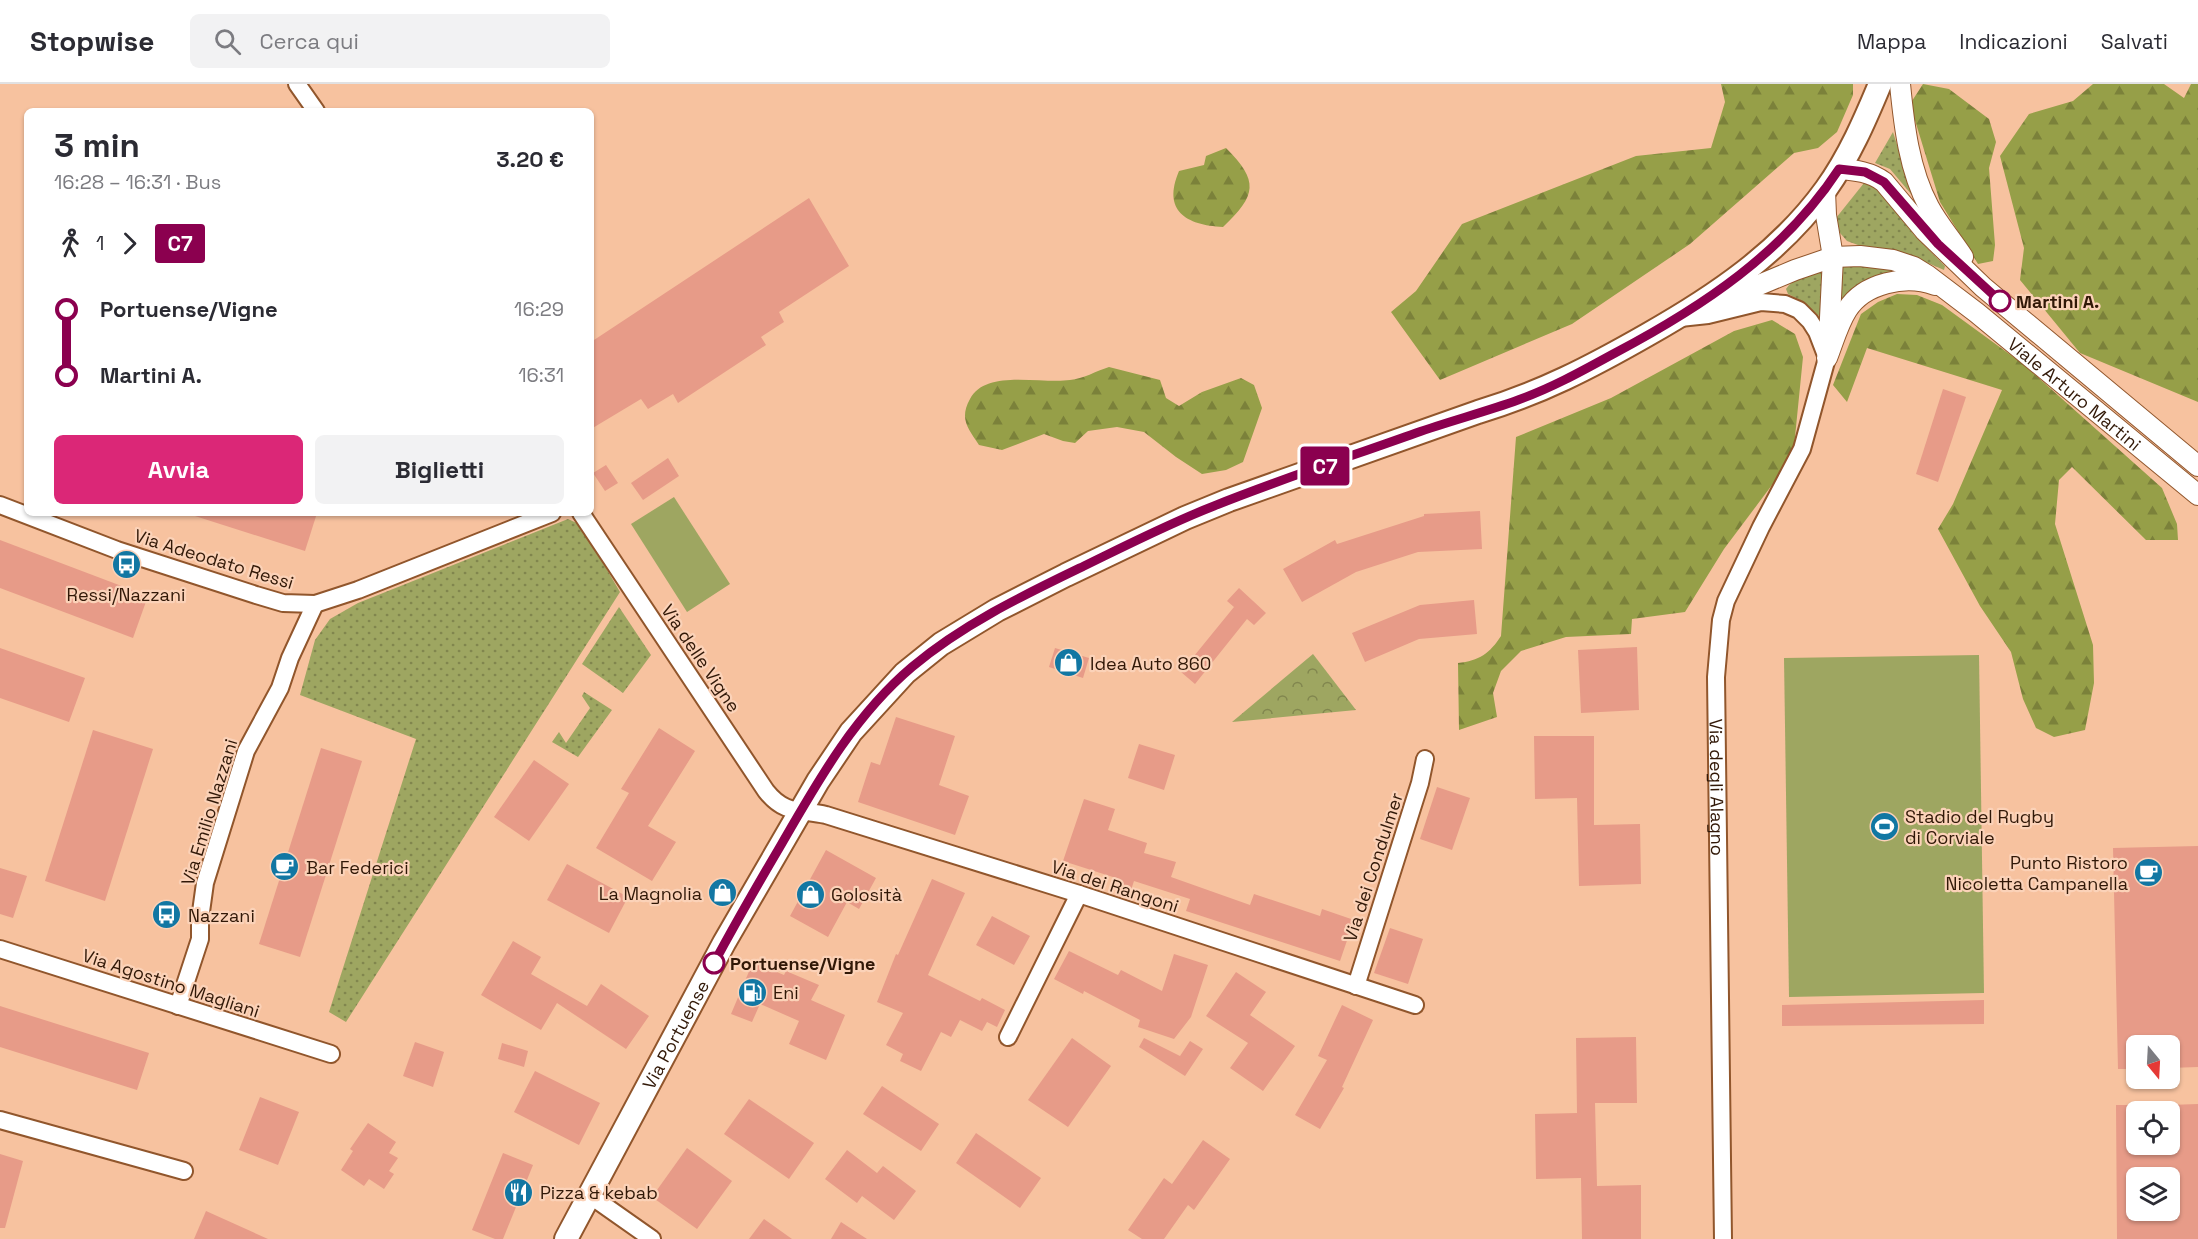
<!DOCTYPE html>
<html lang="it">
<meta charset="utf-8">
<style>
:root{--surface:#fff;--page:#f2f2f3;--text:#2b2b33;--muted:#7c7c81;--line:#e1e1e2;--accent:#db2777}
body{margin:0;font-family:"Space Grotesk",sans-serif;background:var(--page);color:var(--text);height:100vh;display:flex;flex-direction:column;font-size:22px;white-space:nowrap}
*{box-sizing:border-box;margin:0}
p{font-size:20px;color:var(--muted)}
.icon{flex:none;width:33px;height:33px;fill:none;stroke:currentColor;stroke-width:2;stroke-linecap:round;stroke-linejoin:round}
.map{position:relative;flex:1;overflow:hidden}
.side{position:absolute;left:24px;top:24px;width:570px;height:408px;display:flex;flex-direction:column;background:var(--surface);border-radius:9px;box-shadow:0 2px 4px #0004}
.side>*{flex:none}
.badge{padding:0 12px;border-radius:4px;font-size:21px;line-height:39px}
.needle{width:39px;rotate:162deg}
.tools{position:absolute;left:2126px;top:951px;display:grid;gap:12px}
.tools a{display:grid;place-items:center;width:54px;height:54px;border-radius:9px;background:var(--surface);box-shadow:0 2px 4px #0004;font-size:30px}
.map>.badge{position:absolute;translate:-50% -50%;box-shadow:0 0 0 3px #fff}
.legs{display:flex;align-items:center;gap:9px;height:66px;padding:0 30px;font-size:20px}
.legs p{margin-inline-start:auto}
.summary{display:flex;align-items:center;justify-content:space-between;height:102px;padding:0 30px}
h1{font-size:33px;font-weight:800;line-height:45px}
.button{display:flex;gap:12px;margin-top:auto;padding:12px 30px}
.button a{flex:1;height:69px;border-radius:9px;background:var(--accent);color:#fff;font-size:24px;font-weight:800;line-height:69px;text-align:center}
.button a+a{background:var(--page);color:var(--text)}
ul{padding:0 30px;list-style:none}
li{display:flex;align-items:center;gap:21px;height:66px;font-size:22px}
li i{display:grid;place-items:center;width:9px;height:100%;margin:0 8px;background:currentColor}
li i::after{content:'';width:15px;height:15px;margin:-8px;border:4px solid;border-radius:50%;background:var(--surface)}
li p{margin-inline-start:auto}
li:first-child i{background:linear-gradient(#0000 50%,currentColor 0)}
li:last-child i{background:linear-gradient(currentColor 50%,#0000 0)}
header{display:flex;align-items:center;gap:36px;box-sizing:border-box;height:84px;padding:0 30px;background:var(--surface);border-bottom:2px solid var(--line)}
header strong{font-size:28px}
nav{display:flex;gap:33px;margin-inline-start:auto;font-size:21px}
.search{width:420px;height:54px;background:var(--page);display:flex;align-items:center;gap:15px;box-sizing:border-box;padding:0 21px;border-radius:9px;color:var(--muted);font-size:22px}
.map>svg:first-child{display:block}
</style>
<header>
<strong>Stopwise</strong>
<div class="search"><svg class="icon" aria-label="search" viewBox="0 0 24 24"><circle cx="10" cy="10" r="6"/><path d="M15 15l6 6"/></svg>Cerca qui</div>
<nav><a>Mappa</a><a>Indicazioni</a><a>Salvati</a></nav>
</header>
<div class="map">
<svg width="2198" height="1155" viewBox="0 0 2198 1155">
<defs>
<pattern id="grass-dots" width="8" height="8" patternUnits="userSpaceOnUse" patternTransform="scale(1.5)"><rect width="8" height="8" fill="#9ea661"/><path d="M2 2h.1M6 6h.1" fill="none" stroke="#81864e" stroke-width="1.8" stroke-linecap="round"/></pattern>
<pattern id="forest-firs" width="22" height="20" patternUnits="userSpaceOnUse" patternTransform="scale(1.5)"><rect width="22" height="20" fill="#969f48"/><path d="M5 1l3.5 6h-7zM16 11l3.5 6h-7z" fill="#7b813a"/></pattern>
<pattern id="park-crowns" width="20" height="18" patternUnits="userSpaceOnUse" patternTransform="scale(1.5)"><rect width="20" height="18" fill="#9ea661"/><path d="M2 6a3 3 0 1 1 6 0M12 15a3 3 0 1 1 6 0" fill="none" stroke="#81864e"/></pattern>
</defs>
<rect width="100%" height="100%" fill="#f7c29f"/>
<g fill="url(#grass-dots)">
<polygon points="1893,48 1912,108 1911,110 1890,85 1875,79"/>
<polygon points="1864,99 1873,99 1915,152 1945,182 1944,186 1907,170 1858,161 1847,157 1840,149 1836,134"/>
<polygon points="1848,180 1894,186 1895,189 1841,219 1842,183"/>
<path d="M1817,189h5l2,3 -3,42 -17,-16 -16,-8 -2,-5c6,-10 21,-12 31,-16z"/>
<polygon points="568,435 581,441 620,508 346,938 329,928 416,655 300,611 315,556 330,535 358,519"/>
<polygon points="619,523 651,571 623,609 582,580"/>
<polygon points="584,608 612,626 578,673 552,658 559,648 566,659 590,624 582,612"/>
</g>
<g fill="url(#forest-firs)">
<polygon points="1721,0 1853,0 1853,11 1837,48 1818,64 1794,69 1690,160 1572,240 1440,296 1391,228 1416,207 1462,140 1636,72 1711,64 1725,18"/>
<polygon points="1923,0 1949,5 1989,35 1996,58 1989,84 1995,161 1993,177 1978,180 1940,118 1910,20"/>
<polygon points="2093,0 2164,0 2184,14 2191,0 2198,0 2198,318 2080,269 2020,196 2024,164 2000,72 2029,30 2073,17"/>
<path d="M1226,64c33,33 31,47 -3,79 -37,-2 -61,-16 -44,-56l25,-6 2,-9z"/>
<polygon points="1897,210 1917,211 1942,221 2023,280 2162,404 2177,440 2178,456 2146,456 2072,383 2059,396 2055,440 2093,561 2094,599 2085,646 2054,653 2036,644 2023,615 2011,568 1980,522 1938,445 1953,420 2002,306 1867,264 1847,318 1833,301 1861,230 1878,218"/>
<path d="M1772,236l23,14 8,23 -10,100 -69,92 -39,63 -53,7 -1,15 -65,3 -45,14 -20,20 -8,22 4,24 -38,13 -1,-67c21,-2 32,-10 43,-27l15,-199 95,-39 123,-67z"/>
<path d="M1109,283l51,13 6,18 13,8 23,-14 39,-14 13,7 8,23 -19,54 -17,8 -24,4 -26,-17 -32,-25 -27,-5 -29,4 -13,12 -12,-2 -19,-7 -42,16 -23,-5c-11,-17 -20,-26 -9,-46 15,-30 71,-15 100,-19 13,-1 26,-9 39,-13z"/>
</g>
<polygon fill="url(#park-crowns)" points="1313,570 1356,626 1232,638"/>
<g fill="#9ea661">
<polygon points="674,413 730,500 687,528 631,440"/>
<polygon points="1979,571 1984,909 1789,913 1784,574"/>
</g>
<g fill="#e79b88" fill-rule="evenodd">
<polygon points="809,114 849,182 779,228 784,238 761,253 766,261 678,319 673,310 648,325 641,315 591,345 591,258"/>
<polygon points="1943,305 1966,313 1938,398 1916,390"/>
<polygon points="668,374 679,392 643,416 631,399"/>
<polygon points="606,381 618,399 605,407 593,389"/>
<polygon points="1480,427 1482,465 1418,468 1356,488 1302,518 1283,485 1335,456 1337,460 1424,432 1424,430"/>
<polygon points="196,429 317,429 305,467 195,432"/>
<polygon points="0,456 148,512 133,554 0,504"/>
<polygon points="1239,504 1266,529 1254,541 1247,535 1195,600 1181,588 1234,523 1227,517"/>
<polygon points="1474,516 1477,550 1419,555 1365,578 1352,549 1420,521"/>
<polygon points="1637,563 1639,626 1581,629 1578,566"/>
<polygon points="0,564 85,594 69,638 0,614"/>
<polygon points="1055,564 1089,574 1083,594 1049,583"/>
<polygon points="896,633 955,652 939,701 969,712 955,751 858,718 871,678 880,681"/>
<polygon points="659,644 695,667 648,742 676,758 652,797 596,764 629,709 621,705"/>
<polygon points="93,646 153,665 105,817 45,797"/>
<polygon points="1534,652 1594,652 1594,741 1640,740 1641,800 1579,802 1577,714 1535,715"/>
<polygon points="1139,660 1175,671 1164,706 1128,694"/>
<polygon points="321,664 362,677 300,873 259,860"/>
<polygon points="534,676 569,700 529,757 494,733"/>
<polygon points="1437,703 1470,714 1452,766 1420,755"/>
<polygon points="1084,715 1115,725 1108,746 1147,759 1144,769 1176,778 1171,793 1250,821 1254,810 1320,832 1322,825 1354,836 1340,877 1186,827 1190,815 1134,797 1131,806 1114,801 1116,794 1063,777"/>
<polygon points="2198,762 2198,983 2169,984 2169,962 2136,962 2136,985 2118,985 2113,764"/>
<polygon points="826,766 876,794 859,825 847,818 828,853 790,832"/>
<polygon points="567,780 628,813 609,849 547,816"/>
<polygon points="0,784 27,792 13,834 0,830"/>
<polygon points="932,795 965,809 928,891 980,917 982,914 1005,926 997,943 987,938 982,947 960,936 951,953 941,948 921,987 900,977 903,970 886,961 903,929 877,918 896,870 898,871"/>
<polygon points="992,832 1030,852 1014,881 976,861"/>
<polygon points="1390,844 1423,855 1408,900 1374,889"/>
<polygon points="513,857 541,873 531,890 587,922 601,900 649,932 626,965 557,919 541,946 481,911"/>
<polygon points="1069,867 1118,891 1121,886 1162,907 1174,870 1208,881 1191,933 1174,955 1138,943 1140,936 1084,907 1083,910 1054,895"/>
<polygon points="753,878 784,891 786,887 819,901 811,916 845,931 826,976 789,960 799,937 760,920 752,938 731,930"/>
<polygon points="1236,888 1266,908 1250,931 1295,962 1263,1007 1230,984 1248,959 1206,932"/>
<polygon points="1984,916 1984,940 1782,942 1782,921"/>
<polygon points="1342,921 1373,936 1342,1003 1344,1004 1320,1045 1295,1031 1327,976 1318,972"/>
<polygon points="0,922 149,969 137,1006 0,963"/>
<polygon points="1636,953 1637,1019 1595,1019 1597,1102 1641,1101 1641,1155 1582,1155 1581,1094 1536,1095 1535,1030 1577,1029 1576,954"/>
<polygon points="1072,954 1111,982 1068,1043 1028,1016"/>
<polygon points="1144,954 1180,972 1190,957 1203,965 1185,992 1139,963"/>
<polygon points="415,958 444,968 433,1003 403,992"/>
<polygon points="502,959 528,967 524,983 498,975"/>
<polygon points="535,987 600,1019 579,1061 514,1028"/>
<polygon points="882,1002 939,1040 921,1067 863,1030"/>
<polygon points="260,1013 299,1028 278,1081 239,1066"/>
<polygon points="749,1015 814,1059 789,1095 724,1050"/>
<path d="M2198,1020v135h-81l-1,-134h20v39h33v-39zM2136,1094h33v32h-33z"/>
<polygon points="368,1039 396,1058 389,1069 398,1074 389,1087 394,1090 384,1105 369,1095 364,1102 341,1086 353,1067 350,1065"/>
<polygon points="976,1049 1041,1094 1020,1124 956,1079"/>
<polygon points="1203,1056 1230,1075 1194,1126 1188,1121 1164,1155 1142,1155 1128,1146 1164,1094 1172,1100"/>
<polygon points="687,1064 732,1097 697,1145 652,1113"/>
<polygon points="847,1066 877,1089 883,1082 916,1107 894,1136 862,1112 857,1119 825,1095"/>
<polygon points="503,1069 533,1081 503,1155 495,1155 472,1146"/>
<polygon points="0,1070 23,1077 5,1144 0,1144"/>
<polygon points="206,1127 268,1155 194,1155"/>
<polygon points="764,1135 792,1155 749,1155"/>
<polygon points="841,1138 867,1155 831,1155"/>
</g>
<g fill="none" stroke-linecap="round" stroke-linejoin="round">
<defs>
<g id="minor">
<polyline points="297,0 316,27"/>
<path id="s1" d="M1680,234l28,-3 53,-13 24,2 14,6 11,11 7,11 10,26 -25,91 -41,78 -35,74 -5,19 -5,57 7,562"/>
<polyline points="0,421 117,466 256,511 283,519 315,520 358,506 552,429"/>
<path d="M581,429l185,278c19,24 34,18 60,24l253,79 336,111"/>
<polyline points="0,865 331,970"/>
<polyline points="1356,902 1420,699 1425,675"/>
<polyline points="178,922 200,855 200,835 205,799 246,667 280,604 290,574 315,520"/>
<polyline points="1008,953 1079,810"/>
<polyline points="0,1036 184,1087"/>
<polyline points="588,1110 652,1155"/>
</g>
<g id="tertiary">
<path d="M1900,0c4,41 9,86 29,123 9,17 23,33 34,50"/>
<path d="M1839,85c16,1 32,3 45,13l41,49 58,56 215,179"/>
<polyline points="1825,107 1826,131 1833,173 1829,254"/>
<path id="s2" d="M1704,224l91,-38 38,-13 27,-1 33,4 21,7 13,8 50,38 221,182"/>
<path d="M1827,274c6,-15 11,-34 20,-48 17,-27 59,-36 88,-25"/>
</g>
<g id="secondary">
<path id="s3" d="M566,1155l158,-296 94,-162 33,-49 54,-59 36,-29 56,-34 69,-35 119,-57 44,-18 249,-88c63,-19 113,-45 169,-77 67,-38 133,-82 179,-146 23,-32 39,-69 54,-105"/>
</g>
</defs>
<use href="#minor" stroke="#91562c" stroke-width="20"/>
<use href="#tertiary" stroke="#91562c" stroke-width="22"/>
<use href="#secondary" stroke="#91562c" stroke-width="26"/>
<use href="#minor" stroke="#fff" stroke-width="16"/>
<use href="#tertiary" stroke="#fff" stroke-width="20"/>
<use href="#secondary" stroke="#fff" stroke-width="22"/>
</g>
<g fill="none" stroke-linecap="round" stroke-linejoin="round">
<defs>
<path id="line-1" d="M714,879c21,-39 44,-79 67,-118 37,-64 73,-129 131,-178 51,-43 112,-72 172,-101 43,-21 86,-43 130,-60 67,-27 135,-49 202,-73 34,-12 69,-21 102,-33 34,-12 66,-30 97,-47 87,-46 169,-100 224,-184l26,3 19,10 54,62 62,57"/>
</defs>
<use href="#line-1" stroke="#fff" stroke-width="14"/>
<use href="#line-1" stroke="#8b004f" stroke-width="9"/>
</g>
<defs>
<symbol id="bus-disc" viewBox="-11 -11 22 22"><circle r="9.5" fill="#1277a3" stroke="#fbd2b8"/><path d="M-5-6H5V4H4V6H2V4H-2V6H-4V4H-5ZM-3.5-4V0h7V-4ZM-3.5 1.2v1.5H-2V1.2ZM2 1.2v1.5H3.5V1.2Z" fill="#fff"/></symbol>
<symbol id="shop-disc" viewBox="-11 -11 22 22"><circle r="9.5" fill="#1277a3" stroke="#fbd2b8"/><path d="M-5-2.5h2.3a2.7 3.5 0 0 1 5.4 0H5L5.5 6h-11ZM-1.5-2.5h3a1.5 2.3 0 0 0-3 0Z" fill="#fff"/></symbol>
<symbol id="stadium-disc" viewBox="-11 -11 22 22"><circle r="9.5" fill="#1277a3" stroke="#fbd2b8"/><path d="M0-5a6.5 5 0 1 0 0 10a6.5 5 0 1 0 0-10ZM-3.5-1.8h7v3.6h-7Z" fill="#fff"/></symbol>
<symbol id="cafe-disc" viewBox="-11 -11 22 22"><circle r="9.5" fill="#1277a3" stroke="#fbd2b8"/><path d="M-5.5-4.5H6V0H3Q3 3.5 0 3.5H-2.5Q-5.5 3.5-5.5 0ZM3-3.2v2h1.7v-2ZM-6 4.5H4V6H-6Z" fill="#fff"/></symbol>
<symbol id="fuel-disc" viewBox="-11 -11 22 22"><circle r="9.5" fill="#1277a3" stroke="#fbd2b8"/><path d="M-5.5-6h7V0h2V4h1.3V-2.5L3-4.5l.8-.8L6-3V5H2.5V1h-1V6h-7ZM-4.2-4.7v3.2H.2V-4.7Z" fill="#fff"/></symbol>
<symbol id="restaurant-disc" viewBox="-11 -11 22 22"><circle r="9.5" fill="#1277a3" stroke="#fbd2b8"/><path d="M-5-6h1v4h1v-4h1v4h1v-4h1v5L-1.5 .5V6h-2V.5L-5-1ZM5-6V6H3V1.5H1.5Q1.5-4 5-6Z" fill="#fff"/></symbol>
</defs>
<g fill-rule="evenodd">
<use href="#bus-disc" x="110" y="464" width="33" height="33"/>
<use href="#shop-disc" x="1052" y="562" width="33" height="33"/>
<use href="#stadium-disc" x="1868" y="726" width="33" height="33"/>
<use href="#cafe-disc" x="268" y="766" width="33" height="33"/>
<use href="#cafe-disc" x="2132" y="772" width="33" height="33"/>
<use href="#shop-disc" x="706" y="792" width="33" height="33"/>
<use href="#shop-disc" x="794" y="794" width="33" height="33"/>
<use href="#bus-disc" x="150" y="814" width="33" height="33"/>
<use href="#fuel-disc" x="736" y="892" width="33" height="33"/>
<use href="#restaurant-disc" x="502" y="1092" width="33" height="33"/>
</g>
<g fill="#fff" stroke="#8b004f" stroke-width="3">
<circle cx="2000" cy="217" r="10"/>
<circle cx="714" cy="879" r="10"/>
</g>
<g text-anchor="middle" dominant-baseline="central" stroke-width="4.5" stroke-linejoin="round" paint-order="stroke">
<g font-size="18" font-weight="bold" fill="#311807" stroke="#fbd2b8" text-anchor="start">
<text x="2016" y="217">Martini A.</text>
<text x="730" y="879">Portuense/Vigne</text>
</g>
<g font-size="18" fill="#311807" stroke="#fbd2b8">
<text stroke="none"><textPath href="#s2" startOffset="426">Viale Arturo Martini</textPath></text>
<text transform="translate(214 475) rotate(17)">Via Adeodato Ressi</text>
<text transform="translate(701 574) rotate(56)">Via delle Vigne</text>
<text stroke="none"><textPath href="#s1" startOffset="630">Via degli Alagno</textPath></text>
<text transform="translate(209 728) rotate(-73)">Via Emilio Nazzani</text>
<text transform="translate(1373 783) rotate(-72)">Via dei Condulmer</text>
<text transform="translate(1115 802) rotate(18)">Via dei Rangoni</text>
<text transform="translate(171 899) rotate(18)">Via Agostino Magliani</text>
<text stroke="none"><textPath href="#s3" startOffset="232">Via Portuense</textPath></text>
</g>
<g font-size="18" fill="#311807" stroke="#fbd2b8" text-anchor="start">
<text x="126" y="510" text-anchor="middle">Ressi/Nazzani</text>
<text x="1090" y="579">Idea Auto 860</text>
<text x="1905" y="732">Stadio del Rugby<tspan x="1905" dy="21">di Corviale</tspan></text>
<text x="2128" y="778" text-anchor="end">Punto Ristoro<tspan x="2128" dy="21">Nicoletta Campanella</tspan></text>
<text x="306" y="783">Bar Federici</text>
<text x="702" y="809" text-anchor="end">La Magnolia</text>
<text x="831" y="810">Golosità</text>
<text x="188" y="831">Nazzani</text>
<text x="773" y="908">Eni</text>
<text x="540" y="1108">Pizza &amp; kebab</text>
</g>
</g>
</svg>
<div class="tools">
<a><svg class="needle" viewBox="-14 -14 28 28"><path d="M0-13l5 13h-10z" fill="#e53935"/><path d="M0 13l5-13h-10z" fill="#7c7c81"/></svg></a>
<a><svg class="icon" aria-label="locate" viewBox="0 0 24 24"><circle cx="12" cy="12" r="6"/><path d="M12 2v4M12 18v4M2 12h4M18 12h4"/></svg></a>
<a><svg class="icon" aria-label="layers" viewBox="0 0 24 24"><path d="M12 4l9 5-9 5-9-5zM3 14l9 5 9-5"/></svg></a>
</div>
<b class="badge" style="left:1325px;top:382px;background:#8b004f;color:#fff">C7</b>
<section class="side">
<div class="summary"><div><h1>3 min</h1><p>16:28 – 16:31 · Bus</p></div><b>3.20 €</b></div>
<div class="legs"><svg class="icon" aria-label="walk" viewBox="0 0 24 24"><circle cx="13" cy="4" r="2"/><path d="M13 8l-2 6 4 7M11 14l-3 7M7 12l3-4h3l4 4"/></svg>1<svg class="icon" aria-label="forward" viewBox="0 0 24 24"><path d="M9 5l7 7-7 7"/></svg><b class="badge" style="background:#8b004f;color:#fff">C7</b></div>
<ul>
<li><i style="color:#8b004f"></i><b>Portuense/Vigne</b><p>16:29</p></li>
<li><i style="color:#8b004f"></i><b>Martini A.</b><p>16:31</p></li>
</ul>
<div class="button"><a>Avvia</a><a>Biglietti</a></div>
</section>
</div>
